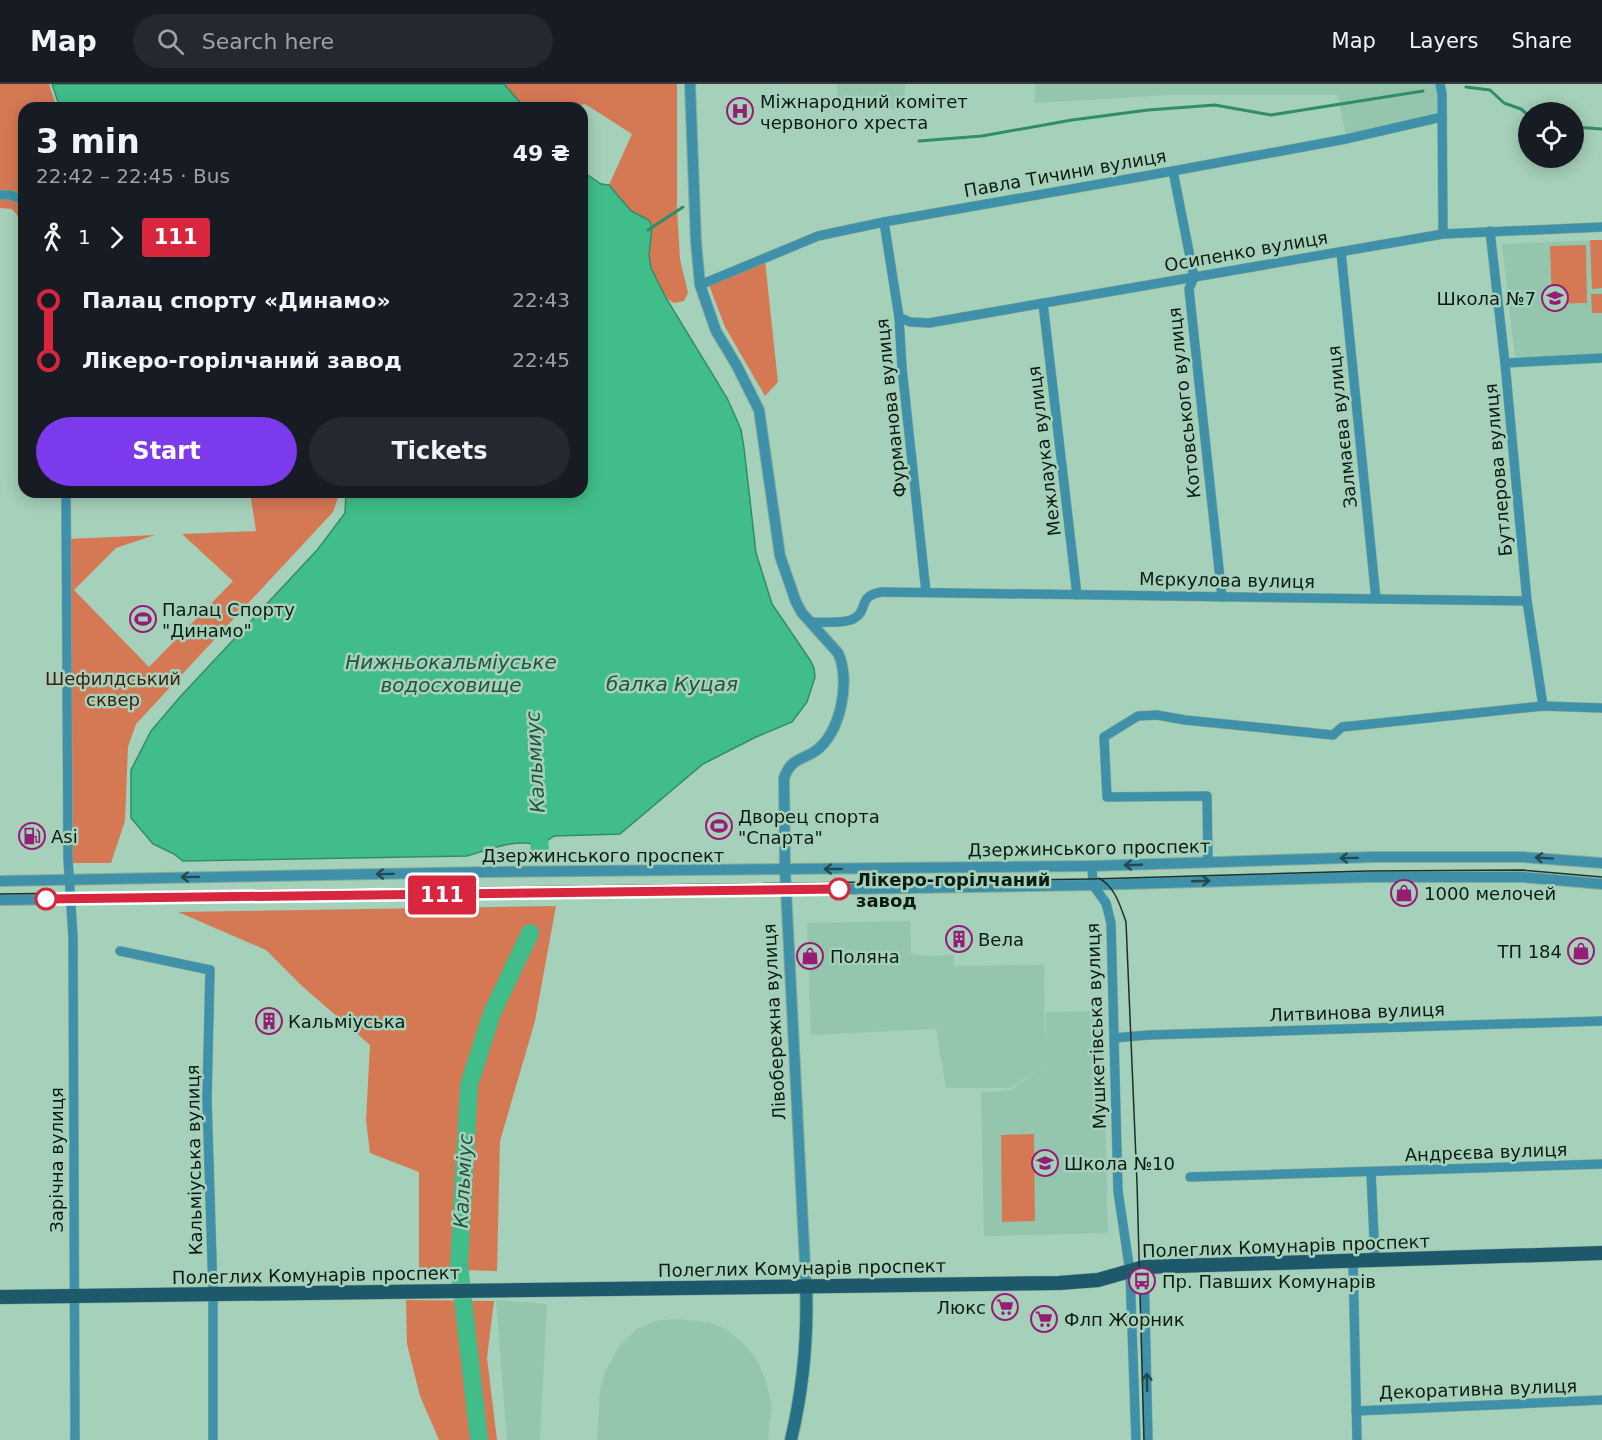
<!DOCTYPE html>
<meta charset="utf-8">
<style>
:root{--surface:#171b24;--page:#242831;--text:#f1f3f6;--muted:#9ea1a6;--line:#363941;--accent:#7c3aed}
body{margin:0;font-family:"DejaVu Sans",sans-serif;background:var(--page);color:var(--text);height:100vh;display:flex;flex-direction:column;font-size:22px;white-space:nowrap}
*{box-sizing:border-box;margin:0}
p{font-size:20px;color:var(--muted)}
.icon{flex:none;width:33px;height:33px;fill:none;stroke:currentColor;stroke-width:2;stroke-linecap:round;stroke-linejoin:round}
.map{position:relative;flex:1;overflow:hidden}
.drawer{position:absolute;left:18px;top:18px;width:570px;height:396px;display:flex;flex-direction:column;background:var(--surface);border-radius:18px;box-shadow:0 3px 15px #0003}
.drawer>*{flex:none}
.badge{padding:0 12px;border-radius:4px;font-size:21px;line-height:39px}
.buttons{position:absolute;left:1518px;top:18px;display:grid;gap:12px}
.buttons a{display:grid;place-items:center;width:66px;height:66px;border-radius:50%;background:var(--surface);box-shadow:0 3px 15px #0003;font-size:30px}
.map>.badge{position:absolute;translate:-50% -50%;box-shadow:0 0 0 3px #fff}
.legs{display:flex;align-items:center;gap:9px;height:66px;padding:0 18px;font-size:20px}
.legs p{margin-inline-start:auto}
.head{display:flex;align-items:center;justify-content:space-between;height:102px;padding:0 18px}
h1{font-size:33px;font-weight:600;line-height:45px}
.action{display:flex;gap:12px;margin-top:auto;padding:12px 18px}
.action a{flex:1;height:69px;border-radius:36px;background:var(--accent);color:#fff;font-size:24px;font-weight:600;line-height:69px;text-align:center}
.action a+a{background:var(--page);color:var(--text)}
ul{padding:0 18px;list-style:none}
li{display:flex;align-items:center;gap:21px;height:60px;font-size:22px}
li i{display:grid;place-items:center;width:9px;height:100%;margin:0 8px;background:currentColor}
li i::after{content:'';width:15px;height:15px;margin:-8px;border:4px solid;border-radius:50%;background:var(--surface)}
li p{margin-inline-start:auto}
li:first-child i{background:linear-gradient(#0000 50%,currentColor 0)}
li:last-child i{background:linear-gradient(currentColor 50%,#0000 0)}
header{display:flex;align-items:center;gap:36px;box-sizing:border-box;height:84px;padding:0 30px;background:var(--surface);border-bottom:2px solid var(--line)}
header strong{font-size:28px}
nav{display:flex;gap:33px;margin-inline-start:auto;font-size:21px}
.search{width:420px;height:54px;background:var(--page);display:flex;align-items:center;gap:15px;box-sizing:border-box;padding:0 21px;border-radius:33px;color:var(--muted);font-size:22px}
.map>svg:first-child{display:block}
</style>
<header>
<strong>Map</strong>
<div class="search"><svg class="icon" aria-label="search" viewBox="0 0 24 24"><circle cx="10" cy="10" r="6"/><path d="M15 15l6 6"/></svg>Search here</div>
<nav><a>Map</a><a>Layers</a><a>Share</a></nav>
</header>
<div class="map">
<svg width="1602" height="1356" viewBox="0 0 1602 1356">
<rect width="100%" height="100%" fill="#a5d0b9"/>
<g fill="#93c6ac">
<polygon points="837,0 905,0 905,25 838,26"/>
<polygon points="1035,0 1437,0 1440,9 1436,31 1346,52 1338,11 1170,11 1035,19"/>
<polygon points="1602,156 1602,269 1515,274 1502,160"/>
<polygon points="910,837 911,870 929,872 954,871 954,882 1044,881 1045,968 1046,928 1103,927 1108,1149 984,1152 981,1009 1011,1006 1044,981 1010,1004 946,1004 936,945 811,951 807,839"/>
<polygon points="496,1216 547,1220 540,1356 507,1356"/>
<polygon points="673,1235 708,1238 726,1245 742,1258 755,1273 765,1294 772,1322 768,1356 597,1356 600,1306 606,1286 620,1261 637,1245 656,1237"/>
</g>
<g fill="#d57955">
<polygon points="0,0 49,0 57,24 24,24 24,139 12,125 0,124"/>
<path d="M504,0h173v125l3,50 8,34 -4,8 -10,2 -8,-5 -15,-30 -2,-13 2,-15 -2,-20 -18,-9 -22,-26 23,-51 -47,-30c-17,7 -53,6 -69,-5 -4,-3 -8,-11 -12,-15z"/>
<polygon points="1590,156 1602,156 1602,204 1592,205"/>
<polygon points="1586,161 1587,219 1552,220 1550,162"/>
<polygon points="765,177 778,298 765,312 725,243 709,201"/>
<polygon points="1591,210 1602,210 1602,229 1592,229"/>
<polygon points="250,408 340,408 333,428 136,640 128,663 125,737 111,779 73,779 69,455 155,451 116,464 74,506 149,583 233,497 182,450 256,447"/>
<polygon points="556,822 535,937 500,1057 497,1187 419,1185 419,1088 370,1069 366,1036 370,961 302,902 266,866 178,828"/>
<polygon points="1034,1050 1035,1137 1002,1138 1001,1051"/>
<polygon points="406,1216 494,1217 487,1274 497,1356 439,1356 420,1312 407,1260"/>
</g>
<g fill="#41bd89" stroke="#318d66" stroke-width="1.5">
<polygon points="52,0 504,0 525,24 60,24"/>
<path d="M582,87l19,13 8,1 22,26 18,9 3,7 -3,28 2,13 15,30 61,100 9,20 5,12 3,18 12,105 16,51 38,56 4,8 1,9 -8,25 -15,20 -36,15 -53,27 -83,70 -66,2 -14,10c-22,-9 -52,4 -73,10l-284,5 -9,-7 -21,-10 -22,-26v-48l20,-39 29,-34 138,-148 27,-36 1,-21h236z"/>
</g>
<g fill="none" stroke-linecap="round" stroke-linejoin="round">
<g stroke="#318d66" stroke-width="3">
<polyline points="1466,3 1490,6 1504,19 1521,25 1528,31"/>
<polyline points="1574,43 1602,45"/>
<polyline points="919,57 982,52 1072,36 1148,26 1215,21 1271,31 1423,7"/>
<polyline points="648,146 683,123"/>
</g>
<g stroke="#41bd89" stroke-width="18">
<polyline points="538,739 540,769"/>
<polyline points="479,1356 459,1181 469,1001 492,929 530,849"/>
</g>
<defs>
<g id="minor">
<polyline points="1440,0 1442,10 1443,150"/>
<polyline points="1173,87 1194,193 1189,205 1222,513"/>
<polyline points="0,111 10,111 24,116"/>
<polyline points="884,138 899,233 902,284 926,508"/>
<polyline points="1490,147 1505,279 1527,517 1543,622"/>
<polyline points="1341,168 1376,515"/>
<polyline points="700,201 818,152 884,138 1173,87 1346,55 1442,33"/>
<polyline points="1043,219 1077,511"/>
<polyline points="899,233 910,238 929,239 1443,150 1602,143"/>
<polyline points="1505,279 1602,274"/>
<polyline points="66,408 68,775 73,853 75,1356"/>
<path d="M810,538c10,0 34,2 43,-3 17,-9 3,-23 29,-27l645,9"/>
<polyline points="1208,778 1207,712 1107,713 1104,653 1138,632 1157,631 1185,636 1333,651 1342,643 1543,622 1602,624"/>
<polyline points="1092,782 1093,801 1106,819 1111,839 1118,1107 1130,1188 1136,1356"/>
<polyline points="120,867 210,886 207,1015 213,1210 213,1356"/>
<polyline points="1114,954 1148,951 1602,937"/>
<polyline points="1371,1088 1375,1176"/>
<polyline points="1190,1093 1602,1080"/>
<polyline points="1353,1177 1357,1356"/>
<polyline points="1144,1183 1148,1356"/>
<polyline points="1356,1327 1602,1316"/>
</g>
<g id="tertiary">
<path d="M690,0l6,158 4,43 16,46 21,35 22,44 21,146 16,46 6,11 36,40c13,27 3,82 -24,99 -15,9 -23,7 -30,26l1,92 21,415"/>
<polyline points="0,797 486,788 1092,782 1375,773 1522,773 1602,779"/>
<polyline points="0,816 786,806 1093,801 1368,793 1522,793 1602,800"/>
</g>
<path id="secondary" d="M791,1356c12,-51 17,-102 15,-155"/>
<polyline id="primary" points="0,1213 1059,1199 1098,1196 1144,1183 1602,1169"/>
</defs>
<use href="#minor" stroke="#86ac98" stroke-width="10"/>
<use href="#tertiary" stroke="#86ac98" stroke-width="12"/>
<use href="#secondary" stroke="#86ac98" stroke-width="14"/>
<use href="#primary" stroke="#86ac98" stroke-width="15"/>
<use href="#minor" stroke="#3f91aa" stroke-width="9"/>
<use href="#tertiary" stroke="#3f91aa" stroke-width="10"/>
<use href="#secondary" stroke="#267187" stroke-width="12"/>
<use href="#primary" stroke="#1e596b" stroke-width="14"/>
<g stroke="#1e3127" stroke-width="1.5">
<path d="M1099,794c16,9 21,27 27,44l11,261 7,257"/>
<polyline points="0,810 1092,795 1368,787 1522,786 1602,793"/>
</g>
</g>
<defs><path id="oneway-shaft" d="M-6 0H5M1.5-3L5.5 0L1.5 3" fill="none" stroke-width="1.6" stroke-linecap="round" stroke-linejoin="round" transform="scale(1.5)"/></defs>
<g stroke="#204b50">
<use href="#oneway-shaft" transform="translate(1349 774) rotate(179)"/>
<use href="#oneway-shaft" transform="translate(1544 774) rotate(-176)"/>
<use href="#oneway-shaft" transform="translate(1133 781) rotate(178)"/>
<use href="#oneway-shaft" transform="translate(833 785) rotate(180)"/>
<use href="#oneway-shaft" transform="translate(385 790) rotate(179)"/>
<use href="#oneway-shaft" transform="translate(190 793) rotate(179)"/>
<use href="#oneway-shaft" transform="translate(1201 797) rotate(-2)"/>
<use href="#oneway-shaft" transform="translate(1147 1298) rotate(-91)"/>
</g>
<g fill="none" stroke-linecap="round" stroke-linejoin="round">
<defs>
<polyline id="line-1" points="46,815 839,805"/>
</defs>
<use href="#line-1" stroke="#fff" stroke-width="14"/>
<use href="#line-1" stroke="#d7263d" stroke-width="9"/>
</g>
<defs>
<symbol id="hospital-ring" viewBox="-11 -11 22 22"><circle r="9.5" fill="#a5d0b9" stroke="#971c76" stroke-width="1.5"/><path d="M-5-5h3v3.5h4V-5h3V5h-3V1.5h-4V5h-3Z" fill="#971c76"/></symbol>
<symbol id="school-ring" viewBox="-11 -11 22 22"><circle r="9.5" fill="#a5d0b9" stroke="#971c76" stroke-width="1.5"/><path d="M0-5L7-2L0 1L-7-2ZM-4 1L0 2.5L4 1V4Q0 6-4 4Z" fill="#971c76"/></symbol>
<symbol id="stadium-ring" viewBox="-11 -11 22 22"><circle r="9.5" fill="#a5d0b9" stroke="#971c76" stroke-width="1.5"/><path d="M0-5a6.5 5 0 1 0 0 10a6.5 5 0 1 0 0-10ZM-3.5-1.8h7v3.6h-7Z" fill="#971c76"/></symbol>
<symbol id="fuel-ring" viewBox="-11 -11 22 22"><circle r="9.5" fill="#a5d0b9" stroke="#971c76" stroke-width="1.5"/><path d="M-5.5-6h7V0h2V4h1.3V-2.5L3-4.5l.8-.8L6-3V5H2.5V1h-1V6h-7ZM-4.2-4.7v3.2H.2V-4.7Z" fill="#971c76"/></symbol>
<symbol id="shop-ring" viewBox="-11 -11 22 22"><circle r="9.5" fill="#a5d0b9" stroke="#971c76" stroke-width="1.5"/><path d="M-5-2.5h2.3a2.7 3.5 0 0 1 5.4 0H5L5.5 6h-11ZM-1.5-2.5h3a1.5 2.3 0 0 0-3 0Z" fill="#971c76"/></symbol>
<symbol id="building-ring" viewBox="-11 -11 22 22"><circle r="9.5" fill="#a5d0b9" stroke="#971c76" stroke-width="1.5"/><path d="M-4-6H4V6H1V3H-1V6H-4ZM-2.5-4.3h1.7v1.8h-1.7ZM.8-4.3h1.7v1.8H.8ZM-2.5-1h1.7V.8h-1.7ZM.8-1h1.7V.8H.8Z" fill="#971c76"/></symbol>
<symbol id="bus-ring" viewBox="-11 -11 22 22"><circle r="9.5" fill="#a5d0b9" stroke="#971c76" stroke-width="1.5"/><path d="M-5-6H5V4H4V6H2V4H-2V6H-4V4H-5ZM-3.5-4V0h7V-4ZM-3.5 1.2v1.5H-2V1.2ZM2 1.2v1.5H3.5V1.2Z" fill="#971c76"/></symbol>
<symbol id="supermarket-ring" viewBox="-11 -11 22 22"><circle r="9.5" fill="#a5d0b9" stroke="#971c76" stroke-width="1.5"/><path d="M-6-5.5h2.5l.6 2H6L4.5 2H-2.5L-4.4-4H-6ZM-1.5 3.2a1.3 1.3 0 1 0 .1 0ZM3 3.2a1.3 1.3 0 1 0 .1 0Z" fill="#971c76"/></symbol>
</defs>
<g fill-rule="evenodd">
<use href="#hospital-ring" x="725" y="12" width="30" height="30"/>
<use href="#school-ring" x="1540" y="199" width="30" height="30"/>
<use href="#stadium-ring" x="128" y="520" width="30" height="30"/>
<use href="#stadium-ring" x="704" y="727" width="30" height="30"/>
<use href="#fuel-ring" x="17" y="737" width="30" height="30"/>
<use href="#shop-ring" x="1389" y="794" width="30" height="30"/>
<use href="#building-ring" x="944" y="840" width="30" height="30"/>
<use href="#shop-ring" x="1566" y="852" width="30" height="30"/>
<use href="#shop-ring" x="795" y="857" width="30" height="30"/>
<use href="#building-ring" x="254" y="922" width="30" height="30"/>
<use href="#school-ring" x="1030" y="1064" width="30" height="30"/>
<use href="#bus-ring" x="1127" y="1182" width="30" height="30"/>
<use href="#supermarket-ring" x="990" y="1208" width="30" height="30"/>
<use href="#supermarket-ring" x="1029" y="1220" width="30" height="30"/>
</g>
<g fill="#fff" stroke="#d7263d" stroke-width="3">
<circle cx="839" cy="805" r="10"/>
<circle cx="46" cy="815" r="10"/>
</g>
<g text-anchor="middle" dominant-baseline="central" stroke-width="5" stroke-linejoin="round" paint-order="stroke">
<g font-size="18" fill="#0c1c14" stroke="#a5d0b9" text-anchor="start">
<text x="760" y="17">Міжнародний комітет<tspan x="760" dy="21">червоного хреста</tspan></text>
<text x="1536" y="214" text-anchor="end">Школа №7</text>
<text x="162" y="525">Палац Спорту<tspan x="162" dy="21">"Динамо"</tspan></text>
<text x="738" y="732">Дворец спорта<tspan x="738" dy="21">"Спарта"</tspan></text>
<text x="51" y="752">Asi</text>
<text x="1424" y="809">1000 мелочей</text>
<text x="978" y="855">Вела</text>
<text x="1562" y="867" text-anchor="end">ТП 184</text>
<text x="830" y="872">Поляна</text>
<text x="288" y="937">Кальміуська</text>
<text x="1064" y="1079">Школа №10</text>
<text x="1162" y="1197">Пр. Павших Комунарiв</text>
<text x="986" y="1223" text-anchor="end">Люкс</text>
<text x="1064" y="1235">Флп Жорник</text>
</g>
<g font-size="18" fill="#0c1c14" stroke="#a5d0b9">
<text transform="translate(1065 89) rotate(-10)">Павла Тичини вулиця</text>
<text transform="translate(1246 167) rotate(-10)">Осипенко вулиця</text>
<text transform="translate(1184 319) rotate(-96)">Котовського вулиця</text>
<text transform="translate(891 324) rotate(-96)">Фурманова вулиця</text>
<text transform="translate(1342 343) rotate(-96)">Залмаєва вулиця</text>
<text transform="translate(1044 367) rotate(-97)">Межлаука вулиця</text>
<text transform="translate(1498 386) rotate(-95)">Бутлерова вулиця</text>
<text transform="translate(1227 496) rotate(1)">Мєркулова вулиця</text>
<text transform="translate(1089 764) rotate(-1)">Дзержинського проспект</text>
<text x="603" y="771">Дзержинського проспект</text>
<text transform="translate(1357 928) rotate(-2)">Литвинова вулиця</text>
<text transform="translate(774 938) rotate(-93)">Лівобережна вулиця</text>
<text transform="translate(1096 942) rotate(-92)">Мушкетівська вулиця</text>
<text transform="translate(1486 1068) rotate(-2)">Андрєєва вулиця</text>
<text transform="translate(56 1076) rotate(-90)">Зарічна вулиця</text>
<text transform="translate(194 1076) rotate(-91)">Кальміуська вулиця</text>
<text transform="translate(1286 1162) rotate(-2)">Полеглих Комунарів проспект</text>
<text transform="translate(802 1184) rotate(-1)">Полеглих Комунарів проспект</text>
<text transform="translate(316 1191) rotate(-1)">Полеглих Комунарів проспект</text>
<text transform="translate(1478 1305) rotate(-2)">Декоративна вулиця</text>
</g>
<g font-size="18" fill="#431c0c" stroke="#a5d0b9">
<text x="113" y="594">Шефилдський<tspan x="113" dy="21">сквер</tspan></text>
</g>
<g font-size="18" font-weight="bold" fill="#0c1c14" stroke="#a5d0b9" text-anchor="start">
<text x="856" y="795">Лікеро-горілчаний<tspan x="856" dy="21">завод</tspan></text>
</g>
<g font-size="20" font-style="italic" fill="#23543e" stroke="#a5d0b9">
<text x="451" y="578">Нижньокальміуське<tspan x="451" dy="23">водосховище</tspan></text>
<text x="672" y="600">балка Куцая</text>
<text transform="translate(535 678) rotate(-93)">Кальмиус</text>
<text transform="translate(463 1097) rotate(-87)">Кальміус</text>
</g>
</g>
</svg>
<div class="buttons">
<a><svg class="icon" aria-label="locate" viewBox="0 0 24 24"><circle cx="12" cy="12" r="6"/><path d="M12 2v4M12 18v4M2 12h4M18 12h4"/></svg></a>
</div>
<b class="badge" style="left:442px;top:811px;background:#d7263d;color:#fff">111</b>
<section class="drawer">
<div class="head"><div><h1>3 min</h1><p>22:42 – 22:45 · Bus</p></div><b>49 ₴</b></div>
<div class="legs"><svg class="icon" aria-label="walk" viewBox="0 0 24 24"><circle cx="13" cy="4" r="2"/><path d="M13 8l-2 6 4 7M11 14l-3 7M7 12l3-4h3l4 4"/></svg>1<svg class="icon" aria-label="forward" viewBox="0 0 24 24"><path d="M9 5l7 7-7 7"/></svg><b class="badge" style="background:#d7263d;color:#fff">111</b></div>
<ul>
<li><i style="color:#d7263d"></i><b>Палац спорту «Динамо»</b><p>22:43</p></li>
<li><i style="color:#d7263d"></i><b>Лікеро-горілчаний завод</b><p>22:45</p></li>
</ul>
<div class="action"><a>Start</a><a>Tickets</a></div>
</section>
</div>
